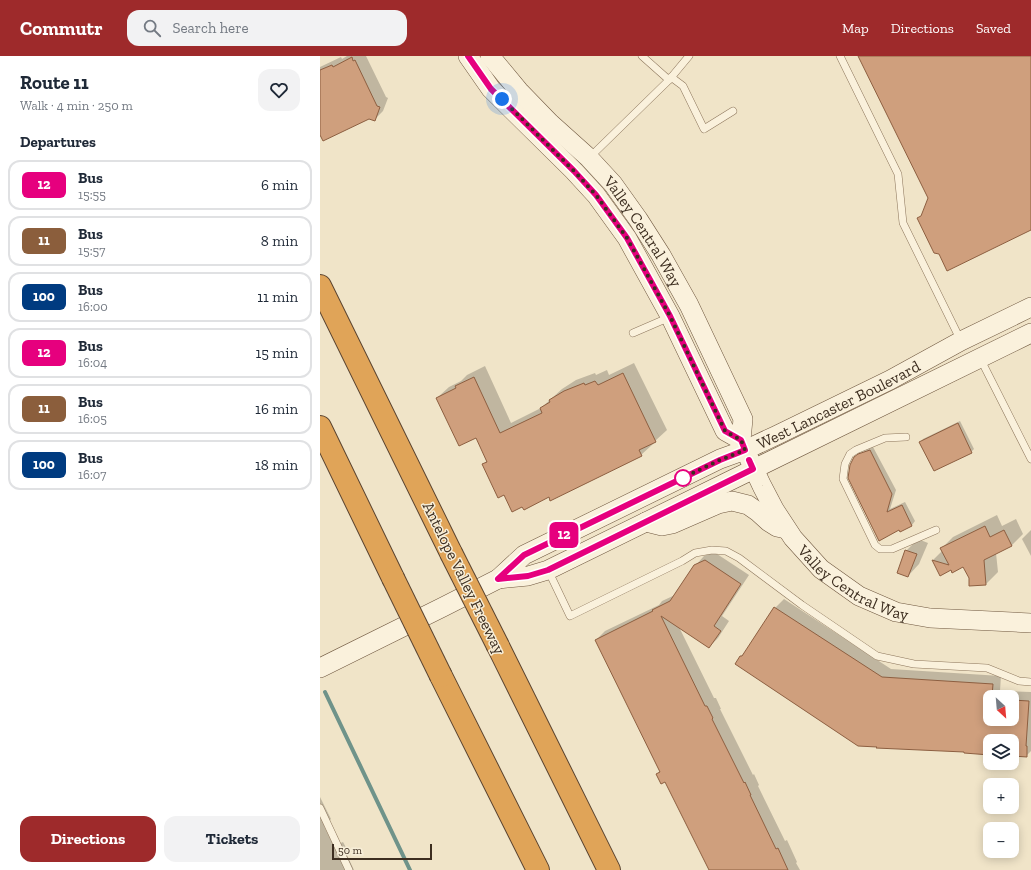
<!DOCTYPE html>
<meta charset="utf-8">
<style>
:root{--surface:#fff;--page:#f2f2f3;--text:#1f2937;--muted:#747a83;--line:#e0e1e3;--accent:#9e2a2b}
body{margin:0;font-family:"Zilla Slab",serif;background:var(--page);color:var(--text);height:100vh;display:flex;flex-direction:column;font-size:15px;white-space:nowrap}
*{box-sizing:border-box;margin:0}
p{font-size:13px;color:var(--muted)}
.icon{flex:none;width:22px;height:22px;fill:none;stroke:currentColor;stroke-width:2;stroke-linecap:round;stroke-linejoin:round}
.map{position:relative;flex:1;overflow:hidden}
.details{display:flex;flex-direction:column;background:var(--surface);width:320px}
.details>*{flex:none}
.badge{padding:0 8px;border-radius:6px;font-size:14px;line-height:26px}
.needle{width:26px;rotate:154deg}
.controls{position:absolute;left:663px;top:634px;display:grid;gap:8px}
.controls a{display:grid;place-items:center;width:36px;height:36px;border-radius:8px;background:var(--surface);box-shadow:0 2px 10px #0003;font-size:20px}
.scale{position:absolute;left:12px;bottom:10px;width:100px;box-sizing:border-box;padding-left:4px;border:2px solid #3d2e20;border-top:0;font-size:11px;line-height:14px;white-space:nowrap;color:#3d2e20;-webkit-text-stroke:3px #f7eed8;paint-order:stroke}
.you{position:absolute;width:20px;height:20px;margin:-10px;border:3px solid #fff;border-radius:50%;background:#1a73e8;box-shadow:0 0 0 6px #1a73e833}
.map>.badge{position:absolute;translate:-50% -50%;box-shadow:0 0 0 2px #fff}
h2{padding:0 20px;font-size:15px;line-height:36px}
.round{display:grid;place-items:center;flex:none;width:42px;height:42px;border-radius:12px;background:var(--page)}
.headline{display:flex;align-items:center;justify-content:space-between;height:68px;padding:0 20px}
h1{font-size:19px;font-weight:700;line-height:30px}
.button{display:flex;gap:8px;margin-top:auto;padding:8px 20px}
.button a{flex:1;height:46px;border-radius:12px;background:var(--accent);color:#fff;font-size:16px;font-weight:700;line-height:46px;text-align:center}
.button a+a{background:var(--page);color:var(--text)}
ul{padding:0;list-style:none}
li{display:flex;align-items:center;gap:12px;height:50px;margin:0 8px 6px;padding:0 12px;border:2px solid var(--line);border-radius:12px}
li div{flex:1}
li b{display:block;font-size:15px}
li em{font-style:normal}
li .badge{min-width:44px;font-weight:700;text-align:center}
header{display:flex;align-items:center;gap:24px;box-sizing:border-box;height:56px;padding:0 20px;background:var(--accent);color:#fff}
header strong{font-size:19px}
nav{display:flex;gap:22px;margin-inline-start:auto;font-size:14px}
.search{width:280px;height:36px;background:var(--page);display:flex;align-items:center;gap:10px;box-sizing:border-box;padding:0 14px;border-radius:12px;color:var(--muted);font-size:15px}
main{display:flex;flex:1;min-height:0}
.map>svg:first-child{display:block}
</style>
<header>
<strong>Commutr</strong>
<div class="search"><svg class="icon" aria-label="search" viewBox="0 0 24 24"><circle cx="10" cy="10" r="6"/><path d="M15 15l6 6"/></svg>Search here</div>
<nav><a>Map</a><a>Directions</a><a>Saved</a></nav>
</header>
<main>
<section class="details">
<div class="headline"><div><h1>Route 11</h1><p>Walk · 4 min · 250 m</p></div><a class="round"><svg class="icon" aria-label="heart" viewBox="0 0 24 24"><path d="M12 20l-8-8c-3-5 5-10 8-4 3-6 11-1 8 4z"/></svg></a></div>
<h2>Departures</h2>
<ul>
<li><span class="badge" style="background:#e6007e;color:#fff">12</span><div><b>Bus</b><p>15:55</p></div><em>6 min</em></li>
<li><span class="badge" style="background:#8b5e3c;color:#fff">11</span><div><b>Bus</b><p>15:57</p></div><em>8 min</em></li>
<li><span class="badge" style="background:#003b80;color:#fff">100</span><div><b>Bus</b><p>16:00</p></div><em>11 min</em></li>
<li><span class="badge" style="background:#e6007e;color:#fff">12</span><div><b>Bus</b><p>16:04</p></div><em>15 min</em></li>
<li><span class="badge" style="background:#8b5e3c;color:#fff">11</span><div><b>Bus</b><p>16:05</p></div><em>16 min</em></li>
<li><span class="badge" style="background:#003b80;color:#fff">100</span><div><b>Bus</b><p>16:07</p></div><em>18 min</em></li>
</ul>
<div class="button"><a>Directions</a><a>Tickets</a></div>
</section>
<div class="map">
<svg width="711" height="814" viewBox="0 0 711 814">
<rect width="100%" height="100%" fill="#f0e4c8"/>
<g fill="#0003" fill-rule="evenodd">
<polygon points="27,0 46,0 66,41 68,42 63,55 54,64 49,62 0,77 0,11 21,1 22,3"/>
<polygon points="314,307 347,374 335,385 332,387 333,388 321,399 229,440 184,438 163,408 168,404 156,381 117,342 129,331 141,325 147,319 165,310 191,367 221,352 242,333 256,324 275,317 276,319 287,314 289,319"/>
<polygon points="640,365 654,393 651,396 601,386 603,383"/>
<polygon points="553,391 576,434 570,453 585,446 595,465 592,469 579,473 559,484 539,398"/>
<polygon points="677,459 682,470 696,463 703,478 692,489 676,497 678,516 666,528 644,510 631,513 621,518 613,504 622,495 621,493 633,481"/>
<polygon points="711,474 711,500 702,483"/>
<polygon points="598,483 608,487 599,508 588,520 586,495"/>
<polygon points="394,496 429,519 402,560 409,565 398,582 389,591 359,571 394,642 396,642 401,653 400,653 433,719 434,718 439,729 438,730 465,785 467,784 477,806 476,807 480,814 390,814 346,724 337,718 341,714 276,584 285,575 339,549 342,545 355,539 375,510 384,500"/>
<path d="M464,543l107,70 110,7 -1,15 31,1v59l-5,5 -14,-1v-14h-22v13l-249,-98 5,-4 29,-44zM670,641h22v22h-22z"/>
<polygon points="0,741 11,763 4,770 14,790 23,786 29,797 27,799 34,814 0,814"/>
</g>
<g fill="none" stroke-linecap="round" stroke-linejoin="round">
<polyline stroke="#6f938a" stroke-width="4" points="5,636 90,814"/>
</g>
<g fill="#cf9f7d" stroke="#8d5f41">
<polygon points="538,0 711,0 711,174 627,215 619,198 614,197 597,162 601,160 608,142"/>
<polygon points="32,1 33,5 35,4 57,50 60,51 55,65 49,63 3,85 0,79 0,14 12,9 13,11"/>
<polygon points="303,317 336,386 319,394 322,400 230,445 229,441 204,454 202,451 192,456 184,439 178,442 162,408 167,406 156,382 139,390 116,342 136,332 135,330 154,321 180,377 222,357 220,352 230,346 229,344 244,335 264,327 265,329 275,325 278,329"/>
<polygon points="638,367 652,397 614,415 599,386"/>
<polygon points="550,394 572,438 567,456 582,449 592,470 580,476 579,474 559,485 528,422 530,409 534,401 538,398"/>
<polygon points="665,470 670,481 684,474 692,490 664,504 666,529 649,530 649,522 643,511 632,517 631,514 620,520 612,504 629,509 620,492"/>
<polygon points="585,494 597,498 588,521 577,517"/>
<polygon points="385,504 421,528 394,570 401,575 389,592 341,560 385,650 387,650 393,662 392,663 424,727 425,726 431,739 430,739 456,793 458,792 468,814 389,814 345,726 341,728 336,718 340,716 275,584 333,555 332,554 350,545 374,509"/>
<polygon points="454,551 562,621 673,628 672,641 670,641 670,663 692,663 692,644 709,645 706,690 707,690 707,701 692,700 692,685 670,685 670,699 644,697 644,696 556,692 557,691 538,690 415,608 420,600 422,600"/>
</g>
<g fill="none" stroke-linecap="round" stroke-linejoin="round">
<defs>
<g id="lane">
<polyline points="322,0 349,24"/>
<polyline points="520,0 578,118 583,167 641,285"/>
<polyline points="351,21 363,30 384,73 413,55"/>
<polyline points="270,101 349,24 369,0"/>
<polyline points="313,277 350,261"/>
<polyline points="660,302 711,403"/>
<polyline points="586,381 565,382 536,394 530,398 525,408 523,423 555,489 560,493 572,493 616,474"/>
<polyline points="228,514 250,560 362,505 375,497 392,494 406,495 419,502 482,549 557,600 594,608 667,612 699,625 711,626"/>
<polyline points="0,752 29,814"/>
</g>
<g id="secondary">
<polyline points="148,0 171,33 254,115 276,139 307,182 350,260 405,375 421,384"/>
<path id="s1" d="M170,0l29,35 31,32 39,35 24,26 25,35 23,36 28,50 54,114 -2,21 4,10 17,36 12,23 19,29 28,31 38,27 37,16 34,6 101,5"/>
<polyline points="326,466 342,470 352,468 398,448 412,445 428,449 438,456 449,466 457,471 466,473"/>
<polyline points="178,523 208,520 228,514 711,277"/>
<path id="s2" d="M0,612l123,-61 55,-28 26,-24 196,-96 25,-9 30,-14 115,-56 71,-39 70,-34"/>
</g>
<g id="highway">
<polyline points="0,230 131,497"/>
<polyline points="0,371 73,522"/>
<polyline points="178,590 289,814"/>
<polyline points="121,620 218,814"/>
</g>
</defs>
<use href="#lane" stroke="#8d765c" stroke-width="8"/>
<use href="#secondary" stroke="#6f573f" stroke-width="20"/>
<use href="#highway" stroke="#5b4430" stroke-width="24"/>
<use href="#lane" stroke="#faf1dc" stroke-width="7"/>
<use href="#secondary" stroke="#faf1dc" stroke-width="19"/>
<use href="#highway" stroke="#e0a458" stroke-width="22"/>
<defs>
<g id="highway-bridge">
<polyline points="131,497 178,590"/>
<polyline points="73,522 121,620"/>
</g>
</defs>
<use href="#highway-bridge" stroke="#5b4430" stroke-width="24" stroke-linecap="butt"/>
<use href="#highway-bridge" stroke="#e0a458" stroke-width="22"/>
</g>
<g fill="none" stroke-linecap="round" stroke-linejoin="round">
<defs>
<polyline id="line" points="148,0 171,33 254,115 276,139 307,182 350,260 405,375 421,384 425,394 400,404 204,499 178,523 208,520 228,514 433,413 429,404"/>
</defs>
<use href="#line" stroke="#fff" stroke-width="9"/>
<use href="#line" stroke="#e6007e" stroke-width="6"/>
<polyline stroke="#3d2e20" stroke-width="4" stroke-dasharray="0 7.2" points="182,43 254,115 276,139 307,182 350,260 405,375 421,384 425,394 400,404 358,424 363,422"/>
</g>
<circle fill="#fff" stroke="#e6007e" stroke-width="2" cx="363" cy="422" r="8"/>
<g text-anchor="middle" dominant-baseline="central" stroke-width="3" stroke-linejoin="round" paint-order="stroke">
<g font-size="16" fill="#3d2e20" stroke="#f7eed8">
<text stroke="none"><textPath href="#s1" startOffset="234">Valley Central Way</textPath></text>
<text stroke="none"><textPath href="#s2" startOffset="583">West Lancaster Boulevard</textPath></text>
<text transform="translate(144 522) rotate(64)">Antelope Valley Freeway</text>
<text stroke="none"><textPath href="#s1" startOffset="656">Valley Central Way</textPath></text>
</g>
</g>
</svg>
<div class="controls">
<a><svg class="needle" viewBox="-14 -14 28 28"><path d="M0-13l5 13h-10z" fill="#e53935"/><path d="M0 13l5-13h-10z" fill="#747a83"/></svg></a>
<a><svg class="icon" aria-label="layers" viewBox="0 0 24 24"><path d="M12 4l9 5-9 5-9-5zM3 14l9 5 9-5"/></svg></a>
<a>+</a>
<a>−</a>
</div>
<div class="scale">50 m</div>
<div class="you" style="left:182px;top:43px"></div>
<b class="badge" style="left:244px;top:479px;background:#e6007e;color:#fff">12</b>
</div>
</main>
